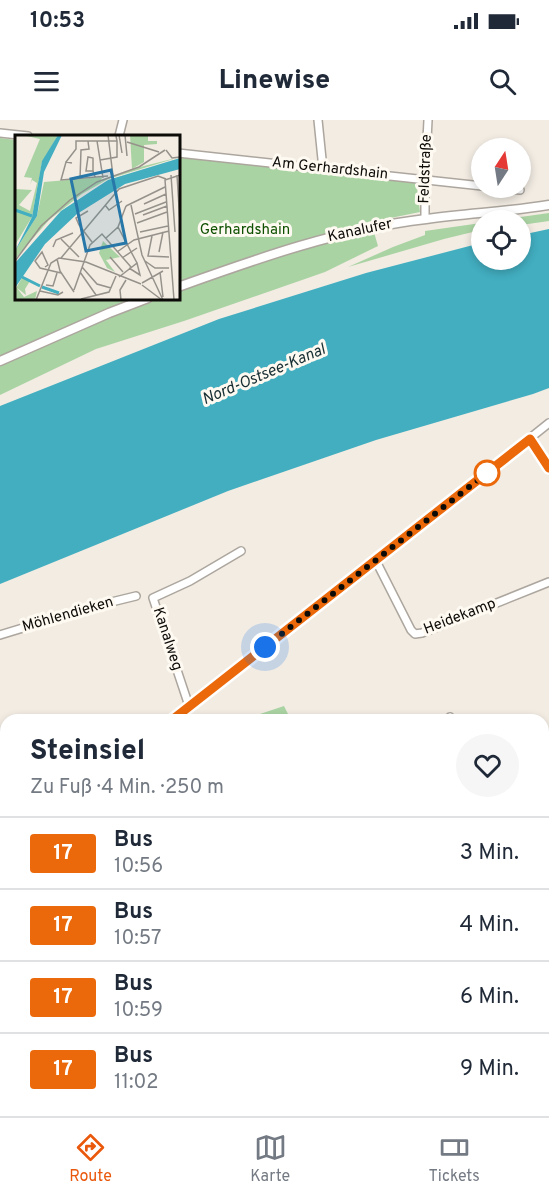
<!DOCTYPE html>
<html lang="de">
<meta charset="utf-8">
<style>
:root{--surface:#fff;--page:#f6f6f7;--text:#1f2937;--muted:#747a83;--line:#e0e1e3;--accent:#ea580c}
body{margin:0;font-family:Overpass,sans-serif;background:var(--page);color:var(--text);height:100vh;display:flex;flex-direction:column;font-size:22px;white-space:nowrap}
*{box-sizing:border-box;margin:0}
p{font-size:20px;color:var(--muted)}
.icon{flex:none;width:33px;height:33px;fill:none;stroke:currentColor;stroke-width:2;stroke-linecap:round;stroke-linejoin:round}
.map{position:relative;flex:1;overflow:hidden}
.details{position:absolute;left:0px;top:594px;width:549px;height:402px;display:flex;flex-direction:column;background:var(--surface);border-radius:18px 18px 0 0;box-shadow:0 3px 9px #0003}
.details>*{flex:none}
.badge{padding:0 12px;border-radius:4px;font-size:21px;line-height:39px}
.needle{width:39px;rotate:12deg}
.buttons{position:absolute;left:471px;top:18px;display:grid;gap:12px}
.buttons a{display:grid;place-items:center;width:60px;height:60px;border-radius:50%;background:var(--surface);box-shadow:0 3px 9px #0003;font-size:30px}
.you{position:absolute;width:30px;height:30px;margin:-15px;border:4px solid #fff;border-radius:50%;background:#1a73e8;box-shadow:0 0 0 9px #1a73e833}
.map>.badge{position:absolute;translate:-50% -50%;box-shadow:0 0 0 3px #fff}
.round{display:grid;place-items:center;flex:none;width:63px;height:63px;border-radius:32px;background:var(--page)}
.summary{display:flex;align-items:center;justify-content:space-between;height:102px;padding:0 30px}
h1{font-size:28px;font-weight:800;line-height:45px}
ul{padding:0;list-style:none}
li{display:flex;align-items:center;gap:18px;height:72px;padding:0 30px;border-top:2px solid var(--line)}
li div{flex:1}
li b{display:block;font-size:22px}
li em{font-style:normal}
li .badge{min-width:66px;font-weight:700;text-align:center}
.status{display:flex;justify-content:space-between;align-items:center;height:42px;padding:0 30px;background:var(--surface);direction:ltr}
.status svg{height:16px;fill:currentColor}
header{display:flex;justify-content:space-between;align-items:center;height:78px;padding:0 30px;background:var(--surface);font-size:27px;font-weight:800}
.dock{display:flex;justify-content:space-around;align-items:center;height:84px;border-top:2px solid var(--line);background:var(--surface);font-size:16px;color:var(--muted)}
.dock a{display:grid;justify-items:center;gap:3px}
.dock .selected{color:var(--accent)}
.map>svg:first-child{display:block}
</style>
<div class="status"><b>10:53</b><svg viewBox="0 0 49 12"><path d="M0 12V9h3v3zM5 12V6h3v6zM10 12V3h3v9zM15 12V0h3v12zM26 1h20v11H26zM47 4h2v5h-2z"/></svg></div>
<header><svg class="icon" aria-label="menu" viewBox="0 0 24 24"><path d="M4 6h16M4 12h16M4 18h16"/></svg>Linewise<svg class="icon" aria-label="search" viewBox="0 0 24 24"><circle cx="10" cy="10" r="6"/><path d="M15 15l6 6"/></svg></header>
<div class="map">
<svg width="549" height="996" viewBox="0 0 549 996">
<rect width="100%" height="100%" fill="#f2ece3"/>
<g fill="#aad3a3">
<polygon points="0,18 16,20 16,178 178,178 179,37 416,60 420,92 371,102 378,126 325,152 184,201 96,229 0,275"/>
<polygon points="549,93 549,101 521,105 520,100 498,100"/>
<polygon points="481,103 481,110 444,119 348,147 393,127 425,115 425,111"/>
<polygon points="284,586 291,600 242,600"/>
<polygon points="215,990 291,990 295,996 218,996"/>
</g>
<polygon fill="#42aec0" points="549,109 549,268 533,274 376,320 228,371 0,464 0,286 219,199 366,153 481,123 482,140 520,140 521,115"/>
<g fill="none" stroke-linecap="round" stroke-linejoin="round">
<defs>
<g id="minor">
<polyline points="318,0 323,49"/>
<polyline points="0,13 28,16"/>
<polyline points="119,16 123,0"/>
<polyline points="178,33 482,66"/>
<polyline points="493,68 520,70"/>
<polyline points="425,99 425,60 428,0"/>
<polyline points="530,319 549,348"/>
<polyline points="376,441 411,510 415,514 422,513 549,462"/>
<polyline points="0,515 95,486 136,476"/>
<polyline points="189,586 153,478 190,461 241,431"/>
<polyline points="450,597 452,600"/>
<polyline points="172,600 376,441 549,303"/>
<polyline points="543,645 549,642"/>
<polyline points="0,671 6,679"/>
<polyline points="0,730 6,726"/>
<polyline points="543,831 549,830"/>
<polyline points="543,926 549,923"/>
<polyline points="543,968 549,983"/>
<polyline points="133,990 136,996"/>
<polyline points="353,990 357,996"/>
<polyline points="22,996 25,990"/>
<polyline points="499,996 512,990"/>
</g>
<g id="tertiary">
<path d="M178,167c81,-29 162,-58 248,-68 41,-6 82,-7 123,-14"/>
<polyline points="0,241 109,193 148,178"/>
</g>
</defs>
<use href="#minor" stroke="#aca69e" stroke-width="10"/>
<use href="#tertiary" stroke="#aca69e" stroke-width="11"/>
<use href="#minor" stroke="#fff" stroke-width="7"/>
<use href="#tertiary" stroke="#fff" stroke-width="8"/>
</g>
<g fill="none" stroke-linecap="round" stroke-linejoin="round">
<defs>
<polyline id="line" points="172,600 530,319 549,348"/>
</defs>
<use href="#line" stroke="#fff" stroke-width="14"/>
<use href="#line" stroke="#eb690a" stroke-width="9"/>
<polyline stroke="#0d0b08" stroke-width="6" stroke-dasharray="0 10.8" points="265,527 487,353"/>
</g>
<circle fill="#fff" stroke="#eb690a" stroke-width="3" cx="487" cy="353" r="12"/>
<g text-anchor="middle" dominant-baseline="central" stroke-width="6" stroke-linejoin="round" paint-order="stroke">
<g font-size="15" fill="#0d0b08" stroke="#fefaf2">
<text transform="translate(330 49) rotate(6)">Am Gerhardshain</text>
<text transform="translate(426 49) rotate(-88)">Feldstraße</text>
<text transform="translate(360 111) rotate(-12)">Kanalufer</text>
<text transform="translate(68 495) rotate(-16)">Möhlendieken</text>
<text transform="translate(460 497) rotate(-21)">Heidekamp</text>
<text transform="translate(167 519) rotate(72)">Kanalweg</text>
</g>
<g font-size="15" fill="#0e5000" stroke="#fefaf2">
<text x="245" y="110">Gerhardshain</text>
</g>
<g font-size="16" font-style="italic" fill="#172e33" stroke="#fefaf2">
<text transform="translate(264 255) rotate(-23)">Nord-Ostsee-Kanal</text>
</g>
</g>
<g transform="translate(15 15)">
<rect width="165" height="165" fill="#f2ece3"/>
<path d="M7,0h36l-16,27 -10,55 -17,28v-56l17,1 -13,15 11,6 7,-28 -5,-3 -2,5 2,-7 -8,-1 16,-38zM115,0h18v6h9v3l-13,1v17l-12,7zM165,22l-72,22 -26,15 -33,26 -34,39v-8l22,-35 7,-34 58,-5 -1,5 2,-2 37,-13zM88,106l17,16 -14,3 9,12 -8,-4 -8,-15zM7,143l8,3 -5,8 1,6 -9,-7 7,9 13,-6 -2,9h-20v-10z" fill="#aad3a3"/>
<path d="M43,0h4l-18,37 -7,44 -22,35 17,-34 10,-56zM165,23v11l-55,15 -48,30 -32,30 -30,44v-25l46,-52 47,-31z" fill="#42aec0"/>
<path fill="none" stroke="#42aec0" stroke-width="3" d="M0,75l17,6M7,142l18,9M27,152l17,6"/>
<path fill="none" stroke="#96928b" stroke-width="1.5" d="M93,0l5,41M104,0l3,18M110,0l2,21M82,6l6,37M112,7l32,10M151,15l6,8 8,-1M85,25l17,-3v-16M51,27l10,-13v-8h41l-1,-5M57,28l-6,-1 -5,18 47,-4M78,36v-13l-5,-1 -2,14h7l2,6M156,40l4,57M162,40l3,48M65,44l1,-29 8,-1 -1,-8M129,69l22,-10M90,70l4,5 13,-9M116,70l11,50 21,45M111,71l39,-19M120,79l31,-12M128,80l24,-9M122,88l30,-11M64,90l13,17M64,90l-3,-7 12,-7M103,92l19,36 -18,14M125,97l28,-6M137,101l-4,20 21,1M91,103l12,-11 8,-21M46,104l18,18M38,112l3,-7 17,-7M102,117l17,-12 35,-9M144,117l4,-20M95,122l13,15M46,123l58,-69 39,-13 8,3M107,123l15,-10M42,124l3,12 14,21M0,126l26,-35 29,-26 27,-18 42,-15 26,-17M130,126l10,7h14M30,132l3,-2 -6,-13 -7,9 5,7 21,5M67,132l15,17 14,4M114,133l11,7 -3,-12M65,137l16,23M145,137l3,25M127,148l21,-12M31,150l7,1 4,-13M127,150l20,15M59,155l16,-45 12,-11 29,33M25,156l18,4 5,-3M66,164l28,-7 7,-16M21,165l15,-37 8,-5 27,4 55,22M106,165l-1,-10 6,-10M159,165l-9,-120 15,-5"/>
<path fill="#2777a8" fill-opacity="0.15" stroke="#2777a8" stroke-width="3" d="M96,35l15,73 -40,8 -15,-72z"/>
<rect width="165" height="165" fill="none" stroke="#0d0b08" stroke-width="3"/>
</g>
</svg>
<div class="buttons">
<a><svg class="needle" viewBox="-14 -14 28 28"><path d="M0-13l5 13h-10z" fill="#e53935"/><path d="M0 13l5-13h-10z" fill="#747a83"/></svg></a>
<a><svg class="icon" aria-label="locate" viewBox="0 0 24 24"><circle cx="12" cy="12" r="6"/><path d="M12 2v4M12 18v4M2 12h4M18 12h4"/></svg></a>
</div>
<div class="you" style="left:265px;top:527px"></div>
<section class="details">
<div class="summary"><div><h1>Steinsiel</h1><p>Zu Fuß · 4 Min. · 250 m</p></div><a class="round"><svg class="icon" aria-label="heart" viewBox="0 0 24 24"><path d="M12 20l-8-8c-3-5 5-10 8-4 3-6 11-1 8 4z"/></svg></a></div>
<ul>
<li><span class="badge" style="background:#eb690a;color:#fff">17</span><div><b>Bus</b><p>10:56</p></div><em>3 Min.</em></li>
<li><span class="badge" style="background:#eb690a;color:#fff">17</span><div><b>Bus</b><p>10:57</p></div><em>4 Min.</em></li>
<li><span class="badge" style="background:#eb690a;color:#fff">17</span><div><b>Bus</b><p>10:59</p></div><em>6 Min.</em></li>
<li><span class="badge" style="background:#eb690a;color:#fff">17</span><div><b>Bus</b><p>11:02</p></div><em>9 Min.</em></li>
</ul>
</section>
</div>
<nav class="dock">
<a class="selected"><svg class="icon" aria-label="directions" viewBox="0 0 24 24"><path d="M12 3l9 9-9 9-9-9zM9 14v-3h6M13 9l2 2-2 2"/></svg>Route</a>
<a><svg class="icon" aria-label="map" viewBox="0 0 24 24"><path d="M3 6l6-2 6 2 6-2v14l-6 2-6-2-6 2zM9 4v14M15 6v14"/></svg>Karte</a>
<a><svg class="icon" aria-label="tickets" viewBox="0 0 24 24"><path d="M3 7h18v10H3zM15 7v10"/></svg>Tickets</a>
</nav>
